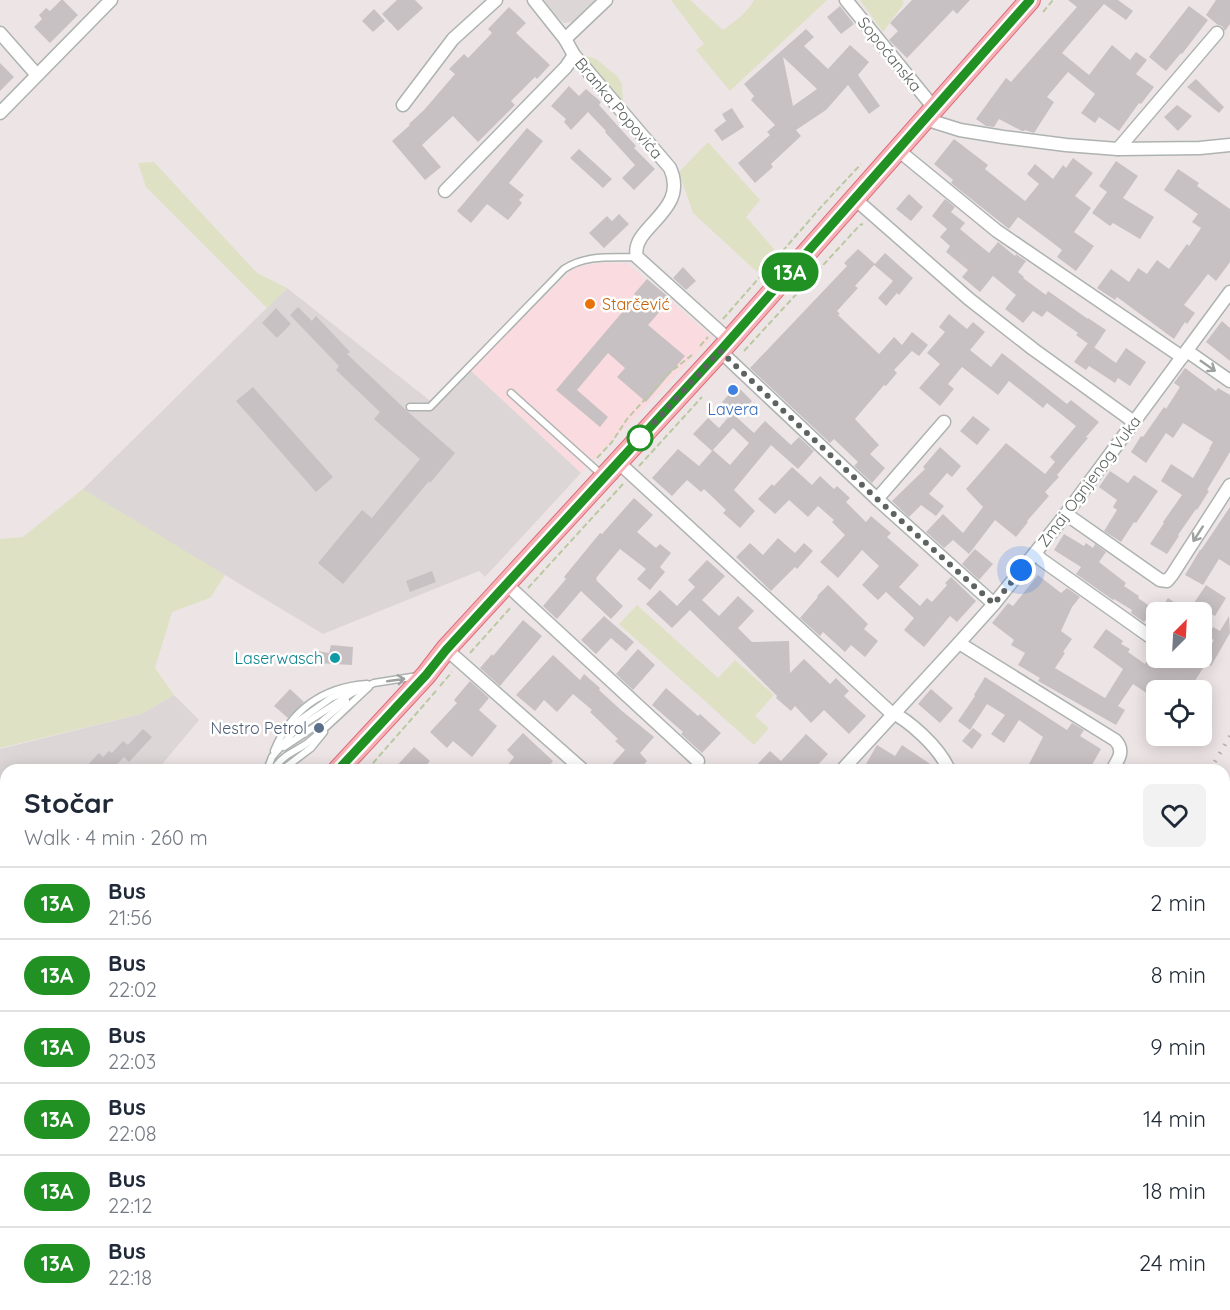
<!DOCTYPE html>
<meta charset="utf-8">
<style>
:root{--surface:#fff;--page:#f2f2f3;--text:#1f2937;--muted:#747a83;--line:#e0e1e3}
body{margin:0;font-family:Quicksand,sans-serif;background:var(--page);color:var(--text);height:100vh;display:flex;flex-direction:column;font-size:22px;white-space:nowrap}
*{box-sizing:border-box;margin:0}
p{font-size:20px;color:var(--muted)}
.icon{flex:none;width:33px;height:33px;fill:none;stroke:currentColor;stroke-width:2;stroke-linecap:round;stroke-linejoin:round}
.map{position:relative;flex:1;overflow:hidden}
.details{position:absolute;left:0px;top:764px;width:1230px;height:548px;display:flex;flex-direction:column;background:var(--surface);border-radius:18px 18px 0 0;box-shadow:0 3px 15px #0003}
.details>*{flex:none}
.badge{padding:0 12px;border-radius:20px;font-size:21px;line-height:39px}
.needle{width:39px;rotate:24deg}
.fabs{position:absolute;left:1146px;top:602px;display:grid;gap:12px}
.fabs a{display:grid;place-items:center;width:66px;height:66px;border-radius:9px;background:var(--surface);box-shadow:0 3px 15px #0003;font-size:30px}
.you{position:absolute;width:30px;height:30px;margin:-15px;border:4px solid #fff;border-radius:50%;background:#1a73e8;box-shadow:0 0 0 9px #1a73e833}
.map>.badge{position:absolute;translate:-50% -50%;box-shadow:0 0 0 3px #fff}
.round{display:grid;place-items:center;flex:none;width:63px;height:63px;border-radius:9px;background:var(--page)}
.head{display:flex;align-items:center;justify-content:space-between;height:102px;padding:0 24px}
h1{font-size:28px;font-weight:800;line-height:45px}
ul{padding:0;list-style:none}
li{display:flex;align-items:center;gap:18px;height:72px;padding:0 24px;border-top:2px solid var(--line)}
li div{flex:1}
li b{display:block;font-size:22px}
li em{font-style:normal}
li .badge{min-width:66px;font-weight:700;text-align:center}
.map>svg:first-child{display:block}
</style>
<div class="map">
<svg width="1230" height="1310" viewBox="0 0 1230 1310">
<rect width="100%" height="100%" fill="#ede4e5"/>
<polygon fill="#fadce0" points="599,263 627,263 713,338 581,473 468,368 574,268"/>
<g fill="#dcd6d7">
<polygon points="544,0 599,0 577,21 564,23 556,16"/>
<polygon points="287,288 433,403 468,368 581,473 485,577 479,571 323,634 225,575 80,492"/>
<polygon points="174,695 199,720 163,763 170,769 6,770 6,960 0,954 0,749 141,714"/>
</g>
<g fill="#dee1c4">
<path d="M671,0h19l33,30c11,-8 24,-17 31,-30h73l-97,91 -34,-41 8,-6z"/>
<polygon points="860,0 902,0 904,3 883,32"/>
<polygon points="576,53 596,59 617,76 622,84 623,105"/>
<polygon points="708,142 760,200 746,217 774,249 757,272 693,213 679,172"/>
<polygon points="154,162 257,273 287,288 267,308 146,187 138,163"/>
<polygon points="83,489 225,575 210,598 172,612 155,668 174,695 141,714 0,748 0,539 23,537"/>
<polygon points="637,605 718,678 735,660 774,695 755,716 769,728 754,745 619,624"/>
</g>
<g fill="#c8c1c3" fill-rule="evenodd">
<polygon points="61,0 63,0 78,15 50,43 34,27 42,19 39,15 46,8 50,11"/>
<polygon points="397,0 415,0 423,8 398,31 382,14"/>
<polygon points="912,0 970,0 957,14 953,10 907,58 889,40 898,31 890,23"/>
<polygon points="1068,0 1118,0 1133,11 1126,20 1104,4 1062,53 1089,75 1112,45 1130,60 1136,52 1147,60 1136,74 1154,87 1141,104 1139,103 1119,131 1099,117 1095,123 1081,113 1095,94 1068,72 1047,97 1054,102 1034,133 1025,130 1024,131 1022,131 999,119 994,127 986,126 976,119 1006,78 1011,82 1077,7"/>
<polygon points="1216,0 1230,0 1230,24 1225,31 1222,26 1218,25 1206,15"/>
<polygon points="840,6 854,24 841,34 827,17"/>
<polygon points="1189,6 1208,20 1182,54 1181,53 1166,71 1149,57"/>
<polygon points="509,7 526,23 516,33 550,65 537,79 535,77 511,101 515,105 478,142 453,116 422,145 441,167 425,180 392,141 410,125 409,124 424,110 455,74 449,69 464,54 468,58 492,33 488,29"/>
<polygon points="374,9 385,21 373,32 362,21"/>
<path d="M806,29l8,8 -10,9 24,23 22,-24 19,17 -11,13 22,31 -11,8 -21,-29 -22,25 -30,20 5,6 -30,28 2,3 -18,16 -17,-20 32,-28 -3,-3 8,-7 -24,-25 3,-4 -10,-12zM783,57l34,32 -24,17z"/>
<polygon points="0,63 14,77 0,91"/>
<polygon points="1196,79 1224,107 1219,113 1187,87"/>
<polygon points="569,86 579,96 586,89 601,102 599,105 636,146 634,148 655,169 634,190 622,178 635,165 605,132 606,131 588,112 571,130 564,122 566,119 551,106"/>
<polygon points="1177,105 1192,116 1178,131 1164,117"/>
<polygon points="732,108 744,127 722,141 714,130 726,121 722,114"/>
<polygon points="527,128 543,141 509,183 524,195 519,200 522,203 508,220 487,204 471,223 457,211"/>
<polygon points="954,139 988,165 985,169 1025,201 1039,184 1027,174 1035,164 1053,179 1063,165 1066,168 1073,158 1093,173 1075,196 1091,208 1074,232 1094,246 1076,271 1057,257 1062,250 1053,243 1018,217 1009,229 951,183 953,180 934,164"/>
<polygon points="579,149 612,179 603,188 570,158"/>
<polygon points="1116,161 1138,176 1123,198 1154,217 1140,239 1113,223 1110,226 1092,213 1107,192 1099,186"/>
<polygon points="1178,169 1199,183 1197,186 1230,209 1230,262 1216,281 1208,274 1184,305 1195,313 1187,324 1185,322 1174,339 1117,297 1115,300 1097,288 1111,269 1129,282 1138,268 1147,274 1157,260 1169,269 1187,244 1189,246 1201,228 1192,222 1198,214 1164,190"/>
<polygon points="909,194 923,207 911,221 896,209"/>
<polygon points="945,199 955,207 951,212 965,223 960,229 989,253 998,242 1015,256 1016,254 1020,257 1026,261 1018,272 1024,277 1023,278 1046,295 1048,291 1088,319 1088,318 1106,330 1094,348 1076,335 1078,333 1047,311 1042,317 1033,311 1023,323 1005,309 1016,295 993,276 980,292 962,277 968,270 946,252 950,246 940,237 947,229 932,216"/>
<polygon points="619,214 629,224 604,248 589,233 607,216 612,221"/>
<polygon points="858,249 875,264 885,253 913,278 899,295 897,293 886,306 878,298 893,281 874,265 855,286 858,288 837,311 840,314 838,315 879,354 894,337 902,345 912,332 928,345 919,356 912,351 894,370 897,373 886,386 884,385 855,419 879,445 870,454 885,468 872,483 854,466 858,462 834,439 830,443 750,368 847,266 844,263"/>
<polygon points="683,267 696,281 686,290 673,278"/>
<polygon points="647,279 671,299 648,325 685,356 646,402 617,377 625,368 608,353 577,390 608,417 600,427 556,390 636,296 634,294"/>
<polygon points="298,307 312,321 316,316 350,352 347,354 407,411 455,453 430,483 429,481 343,584 318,563 362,510 372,518 420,459 374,419 380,412 336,370 339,366 290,315"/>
<polygon points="276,308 291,324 277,338 262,323"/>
<polygon points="949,314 967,329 973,322 985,332 970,350 991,367 1002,353 1067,404 1071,400 1099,422 1086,437 1088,438 1057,475 1059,477 1045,492 1049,496 1027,521 1028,522 1016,537 995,520 969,554 953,540 944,548 926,532 943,514 963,533 983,507 966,489 1006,443 1045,474 1055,462 1050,457 1076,426 1047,403 1043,408 1009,381 998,395 962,367 948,384 954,389 940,406 919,388 940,364 927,353 945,332 939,327"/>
<polygon points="1222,321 1230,328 1230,361 1206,342"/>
<polygon points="1088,343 1116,363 1126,348 1146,362 1130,386 1118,378 1115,383 1089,366 1086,370 1074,362"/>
<polygon points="1185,368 1216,391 1218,388 1230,395 1230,452 1207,490 1209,491 1197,510 1196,509 1178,535 1179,536 1167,554 1150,544 1164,523 1163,522 1182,495 1161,481 1171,464 1193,478 1210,449 1209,449 1213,442 1183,423 1173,438 1166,433 1146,463 1131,452 1141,436 1143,437 1164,407 1166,409 1180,387 1174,383"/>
<polygon points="737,386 752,401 737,417 722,402"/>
<polygon points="253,387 333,477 316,492 236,401"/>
<polygon points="732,413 754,433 765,421 791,445 799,437 814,451 798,469 771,445 734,490 755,511 740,528 723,513 726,510 704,489 701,492 687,480 672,496 652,478 678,449 699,466 713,450 730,465 749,443 733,428 712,451 693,434 708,418 719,428"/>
<polygon points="973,416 990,429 977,445 960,431"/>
<polygon points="940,447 961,466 952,477 947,473 929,494 944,506 936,516 921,505 909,517 892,501 925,469 923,467"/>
<polygon points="792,467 812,485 820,476 834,489 837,486 850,498 846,502 866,522 871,516 891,533 887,537 919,565 899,587 920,606 927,598 932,602 947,585 945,583 951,577 976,601 957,622 950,616 924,647 904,630 914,618 886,592 878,600 862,585 879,566 862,550 838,578 820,562 845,535 832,522 834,520 818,506 808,517 789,500 775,514 758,499 772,484 774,486"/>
<polygon points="1110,471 1128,483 1134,475 1158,491 1136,523 1134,522 1121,542 1104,531 1117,510 1113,507 1117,500 1099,487"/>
<polygon points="634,498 653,515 637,532 656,548 660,544 671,553 660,567 665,572 650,590 637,579 646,569 620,549 596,578 597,579 596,580 623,606 611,619 581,591 557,619 543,606 566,579 564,577 600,533 602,534"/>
<polygon points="1230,507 1230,566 1219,559 1203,585 1185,575 1200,550 1201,550"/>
<polygon points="1064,534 1084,546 1086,543 1093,548 1095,544 1106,552 1099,562 1126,583 1124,586 1139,596 1138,598 1154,609 1144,622 1131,613 1132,610 1114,599 1113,600 1076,574 1081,567 1054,550"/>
<polygon points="778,538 795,553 804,543 813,551 797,569 795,567 771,591 736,557 750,543 763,555"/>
<polygon points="975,549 993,564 979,580 962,564"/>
<polygon points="707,560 725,576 702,600 719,616 738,596 754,611 738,628 752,642 789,641 790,673 804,659 830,684 836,678 849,691 844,696 866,716 849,734 824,710 811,723 795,706 791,711 776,698 777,696 731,650 690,610 672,628 646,604 660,590 677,606 695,587 688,580"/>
<polygon points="432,571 436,582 410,592 406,581"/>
<polygon points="1038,575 1061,593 1067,588 1080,597 1072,607 1061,631 1072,639 1063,652 1065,653 1055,668 1105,698 1123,669 1093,647 1106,629 1123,641 1121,644 1130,649 1128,652 1145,664 1149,657 1193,657 1205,665 1189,690 1162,690 1154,685 1148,694 1133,684 1118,706 1125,710 1116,725 1038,681 1040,678 1018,665 1025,653 1011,645 1014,640 992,623 1008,603 1013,606"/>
<polygon points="828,585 868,624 864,629 878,641 865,657 851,645 845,652 823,632 820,636 800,618 818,597 817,596"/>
<polygon points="1206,585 1226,598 1215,616 1194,603"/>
<polygon points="1168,598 1189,612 1159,612"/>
<polygon points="604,616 634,642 626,651 611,638 596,654 581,640"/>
<polygon points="1229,616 1230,633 1211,666 1202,660 1214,640 1208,637 1213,627 1220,631"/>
<polygon points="523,620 542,636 500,686 480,668 492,654 493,656"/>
<polygon points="331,645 353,647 352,665 316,663 318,651 329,653"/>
<polygon points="638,649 655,665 633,690 616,674"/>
<polygon points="553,655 580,680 584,674 600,688 599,690 622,711 654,737 640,753 647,761 639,770 607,770 625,750 615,741 618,739 590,712 592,710 573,694 557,712 544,700 535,711 516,695"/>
<polygon points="985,677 1067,730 1072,723 1084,730 1080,736 1101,749 1089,770 1026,770 1043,737 1019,720 1004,743 991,734 1005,715 987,704 970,730 958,721 975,696 974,695"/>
<polygon points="470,681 489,698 479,710 497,726 472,757 453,741 447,748 430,732 457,703 454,700"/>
<polygon points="666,688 698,716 700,714 721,733 702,753 681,734 683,732 652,705"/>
<polygon points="290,689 304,702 288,718 274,706"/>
<polygon points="931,689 953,708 940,723 918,704"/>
<polygon points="973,728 982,735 972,749 962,741"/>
<polygon points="143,729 152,737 129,762 124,757 112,770 83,770 99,753 103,757 109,751 112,753 123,741 128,745"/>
<polygon points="523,733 553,761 546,770 504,770 514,757 507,750"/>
<polygon points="806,734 828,754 813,770 752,770 770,751 781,761"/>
<polygon points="877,745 895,756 902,745 939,770 901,770 893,764 890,770 875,770 866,764"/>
<polygon points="414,747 430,761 422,770 393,770"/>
</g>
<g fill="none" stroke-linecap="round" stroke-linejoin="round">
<defs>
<g id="service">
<polyline points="511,393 602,475"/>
<path d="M410,407h20l134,-138c23,-15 47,-11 73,-12"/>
<polyline points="293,725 331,698 353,689"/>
<polyline points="284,747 320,723 346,701"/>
<path d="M274,751c17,-41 49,-64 93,-67"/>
<polyline points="267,770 272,757 295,730 352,693 374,683 418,676"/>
<path d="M273,770c10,-15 19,-17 33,-26 22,-17 42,-38 63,-57"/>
<polyline points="282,770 311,748 324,732"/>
<polyline points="514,1310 516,1305"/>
</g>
<g id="minor">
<path d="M534,0l31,39 9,16 96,113c20,44 -41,59 -33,89l92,83"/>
<polyline points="846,0 934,108"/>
<polyline points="0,33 37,75"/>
<polyline points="565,39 606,0"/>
<polyline points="403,105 453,39 496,0"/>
<polyline points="0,113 111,0"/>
<polyline points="925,119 960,130 1003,137 1066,145 1118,149 1200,148 1230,145"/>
<polyline points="1118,149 1217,33"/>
<polyline points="898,150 997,231 1182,357"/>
<polyline points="445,191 566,67 574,55"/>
<polyline points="854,198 969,299 1033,349 1134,422"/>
<polyline points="720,351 877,499 994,604"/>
<polyline points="1187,351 1230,381"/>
<path d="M618,462l270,248c22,11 51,37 61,60"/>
<polyline points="877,499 944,422"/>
<polyline points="1066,514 1160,580 1167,581 1172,575 1230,485"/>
<polyline points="1035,553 1042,560 1149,636"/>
<polyline points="506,584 698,761"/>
<path d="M959,643l156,97c10,10 4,19 -3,30"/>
<polyline points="446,649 583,770"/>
<polyline points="842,770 959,643 994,604 1035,553 1066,514 1230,292"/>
<polyline points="193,1305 198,1310"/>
<polyline points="728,1305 736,1310"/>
<polyline points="0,1310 6,1303"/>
<polyline points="328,1310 332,1305"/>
<polyline points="652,1310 655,1305"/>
</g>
<g id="primary">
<polyline points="338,770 426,675 446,649 720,351 1030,0"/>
<polyline points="0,1153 6,1147"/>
</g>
</defs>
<use href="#service" stroke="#adb3b1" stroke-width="9"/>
<use href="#minor" stroke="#adb3b1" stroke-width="15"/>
<use href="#primary" stroke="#e06a7e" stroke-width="22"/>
<g stroke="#bac9a2" stroke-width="2" stroke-dasharray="6 3" stroke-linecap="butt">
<polyline points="1043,12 1053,0"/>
<polyline points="723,319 822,206 861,164"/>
<polyline points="700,346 708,337"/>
<polyline points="744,351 860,225 863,224"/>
<polyline points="597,458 612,442 627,419 668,374 692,355"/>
<polyline points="639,466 702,397"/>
<polyline points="528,588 623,484"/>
<polyline points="470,653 512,606"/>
<polyline points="440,686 452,672"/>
<polyline points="367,770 436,691"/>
<polyline points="0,1127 6,1120"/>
<polyline points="0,1179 6,1172"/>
</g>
<use href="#service" stroke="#fff" stroke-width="6"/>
<use href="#minor" stroke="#fff" stroke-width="12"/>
<use href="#primary" stroke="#f5b1b4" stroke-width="20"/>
<g stroke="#aeafaf" stroke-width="4" stroke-dasharray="1.5 8" stroke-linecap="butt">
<polyline points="1210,770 1230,736"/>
<polyline points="884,1310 887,1305"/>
</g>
</g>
<defs><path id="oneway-shaft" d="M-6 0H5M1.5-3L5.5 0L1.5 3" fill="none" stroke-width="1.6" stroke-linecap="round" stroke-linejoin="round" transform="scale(1.5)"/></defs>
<g stroke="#9da1a0">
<use href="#oneway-shaft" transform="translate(1208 366) rotate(35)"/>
<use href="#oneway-shaft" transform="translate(1198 534) rotate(123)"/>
<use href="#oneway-shaft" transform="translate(396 680) rotate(-8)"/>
</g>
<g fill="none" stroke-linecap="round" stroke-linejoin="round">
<defs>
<polyline id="line" points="338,770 426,675 446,650 720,351 1030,0"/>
</defs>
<use href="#line" stroke="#fff" stroke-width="14"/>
<use href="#line" stroke="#229124" stroke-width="9"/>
<polyline stroke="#5c6361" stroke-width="6" stroke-dasharray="0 10.8" points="640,438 720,351 877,499 994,604 1021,570"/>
</g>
<circle fill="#e8710a" stroke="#fff" stroke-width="2" cx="590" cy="304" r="6"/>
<circle fill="#3f7fe0" stroke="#fff" stroke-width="2" cx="733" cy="390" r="6"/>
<circle fill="#fff" stroke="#229124" stroke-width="3" cx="640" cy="438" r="12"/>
<circle fill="#0f9aa8" stroke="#fff" stroke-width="2" cx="335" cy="658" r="6"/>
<circle fill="#5c6f8a" stroke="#fff" stroke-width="2" cx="319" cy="728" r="6"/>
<g text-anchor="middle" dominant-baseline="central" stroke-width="5" stroke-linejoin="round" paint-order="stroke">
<g font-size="16" fill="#5c6361" stroke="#fff">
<text transform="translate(890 54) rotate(51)">Sopoćanska</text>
<text transform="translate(619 108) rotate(50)">Branka Popovića</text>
<text transform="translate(1089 481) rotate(-53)">Zmaj Ognjenog Vuka</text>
</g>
<g font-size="16" fill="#c56008" stroke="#fff" text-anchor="start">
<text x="602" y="304">Starčević</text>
</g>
<g font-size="16" fill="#366cbe" stroke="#fff">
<text x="733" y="409">Lavera</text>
</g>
<g font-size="16" fill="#0d838f" stroke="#fff" text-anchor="end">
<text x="323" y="658">Laserwasch</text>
</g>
<g font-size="16" fill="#4e5e75" stroke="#fff" text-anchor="end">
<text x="307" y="728">Nestro Petrol</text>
</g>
</g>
</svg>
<div class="fabs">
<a><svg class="needle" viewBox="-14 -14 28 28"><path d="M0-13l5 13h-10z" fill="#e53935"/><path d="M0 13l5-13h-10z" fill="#747a83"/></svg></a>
<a><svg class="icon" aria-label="locate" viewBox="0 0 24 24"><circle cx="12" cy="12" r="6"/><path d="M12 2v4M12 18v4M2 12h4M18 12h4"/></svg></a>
</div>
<div class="you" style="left:1021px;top:570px"></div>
<b class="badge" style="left:790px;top:272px;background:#229124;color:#fff">13A</b>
<section class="details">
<div class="head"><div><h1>Stočar</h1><p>Walk · 4 min · 260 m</p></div><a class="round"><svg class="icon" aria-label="heart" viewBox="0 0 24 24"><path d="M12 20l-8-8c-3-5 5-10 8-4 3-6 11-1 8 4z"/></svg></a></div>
<ul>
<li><span class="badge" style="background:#229124;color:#fff">13A</span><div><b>Bus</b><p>21:56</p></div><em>2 min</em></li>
<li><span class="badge" style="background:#229124;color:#fff">13A</span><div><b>Bus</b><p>22:02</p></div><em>8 min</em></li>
<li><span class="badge" style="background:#229124;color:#fff">13A</span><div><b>Bus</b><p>22:03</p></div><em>9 min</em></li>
<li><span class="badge" style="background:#229124;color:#fff">13A</span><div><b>Bus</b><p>22:08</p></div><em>14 min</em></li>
<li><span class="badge" style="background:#229124;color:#fff">13A</span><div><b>Bus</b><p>22:12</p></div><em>18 min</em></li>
<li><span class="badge" style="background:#229124;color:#fff">13A</span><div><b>Bus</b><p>22:18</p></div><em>24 min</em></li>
</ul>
</section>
</div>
